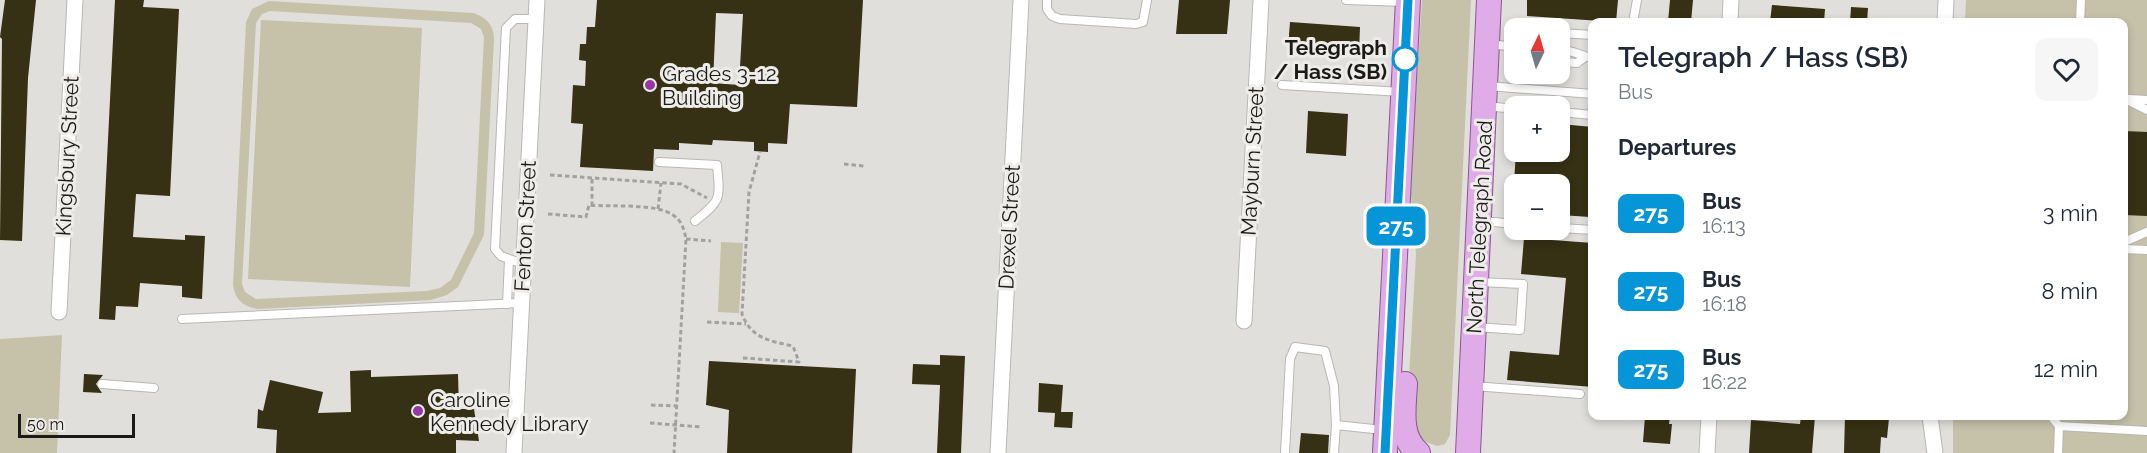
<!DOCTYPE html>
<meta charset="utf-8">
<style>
:root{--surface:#fff;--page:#f6f6f7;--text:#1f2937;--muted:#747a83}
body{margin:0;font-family:Raleway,sans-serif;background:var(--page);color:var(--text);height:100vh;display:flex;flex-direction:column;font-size:22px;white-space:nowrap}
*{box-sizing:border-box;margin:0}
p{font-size:20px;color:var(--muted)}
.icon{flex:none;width:33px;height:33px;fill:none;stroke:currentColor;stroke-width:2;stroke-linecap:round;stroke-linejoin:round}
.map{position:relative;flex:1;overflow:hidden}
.side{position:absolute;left:1588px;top:18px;width:540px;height:402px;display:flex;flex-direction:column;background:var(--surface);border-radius:12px;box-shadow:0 3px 9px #0003}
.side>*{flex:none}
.badge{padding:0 12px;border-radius:9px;font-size:21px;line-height:39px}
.needle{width:39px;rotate:5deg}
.controls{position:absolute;left:1504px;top:18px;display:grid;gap:12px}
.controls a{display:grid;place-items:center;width:66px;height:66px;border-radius:12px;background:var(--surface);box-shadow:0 3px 9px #0003;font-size:30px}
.scale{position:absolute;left:18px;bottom:15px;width:117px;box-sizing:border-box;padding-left:6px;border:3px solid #1a1a18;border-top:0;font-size:16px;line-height:21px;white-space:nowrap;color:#1a1a18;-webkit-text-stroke:4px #edece9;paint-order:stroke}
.map>.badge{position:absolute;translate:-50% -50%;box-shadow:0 0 0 3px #fff}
h2{padding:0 30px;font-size:22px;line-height:54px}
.round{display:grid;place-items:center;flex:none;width:63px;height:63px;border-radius:12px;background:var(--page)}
.overview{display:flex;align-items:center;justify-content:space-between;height:102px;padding:0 30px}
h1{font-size:28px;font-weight:600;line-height:45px}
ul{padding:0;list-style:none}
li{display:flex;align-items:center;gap:18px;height:78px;padding:0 30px}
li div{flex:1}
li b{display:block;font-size:22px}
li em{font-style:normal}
li .badge{min-width:66px;font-weight:700;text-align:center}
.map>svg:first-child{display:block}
</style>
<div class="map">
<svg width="2147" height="453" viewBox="0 0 2147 453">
<rect width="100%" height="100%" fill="#e0dfdc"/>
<g fill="#c6c1a9" fill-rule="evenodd">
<polygon points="1422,0 1471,0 1450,435 1445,444 1437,446 1418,439 1407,413 1416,254 1410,185"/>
<polygon points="1966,0 2147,0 2147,453 1953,453 1953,416 2124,416 2124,22 1965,22"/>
<path d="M269,1l204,12c13,4 21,12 21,26l-10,196 -26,52 -11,8 -16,5 -173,9c-14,-2 -23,-9 -25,-24l13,-263 6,-13zM270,11l201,12 10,6 3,8 -10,196 -23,47 -11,8 -13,3 -171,8 -11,-7 -3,-8 14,-261 6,-9z"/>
<polygon points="261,20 422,28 410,287 248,279"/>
<polygon points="721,242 743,243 739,313 718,312"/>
<polygon points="62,335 57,453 0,453 0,339"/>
</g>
<g fill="#363014" fill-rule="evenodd">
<polygon points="5,0 36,0 28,78 22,241 0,240 2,39 0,37"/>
<polygon points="115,0 144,0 143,7 179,9 170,196 136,194 133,237 185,240 185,235 205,236 202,299 182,297 182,286 140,283 138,307 116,306 115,320 99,319"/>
<path d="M597,0h266l-6,107 -67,-3 -3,40 -19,-1v9l-14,-1v-9l-41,-2 -1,5 -33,-2v7l-25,-1 -1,22 -73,-4 3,-43 -12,-1 2,-38 12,1 1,-25 -7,-1 1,-16h6l1,-17h8zM716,13l27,1 -4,71 -26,-2z"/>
<polygon points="1179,0 1230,0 1227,34 1176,34"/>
<polygon points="1527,0 1618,0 1616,22 1527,16"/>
<polygon points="1670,0 1693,0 1691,22 1668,22"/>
<polygon points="1772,5 1825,9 1824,22 1770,22"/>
<polygon points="1851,7 1868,8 1867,22 1850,22"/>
<polygon points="1290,22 1360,27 1359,53 1288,48"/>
<polygon points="1308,111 1348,114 1346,156 1306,153"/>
<polygon points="1560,124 1593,127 1590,217 1560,215 1560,184 1514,182 1516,152 1560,154"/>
<polygon points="2124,131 2147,132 2147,216 2124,215"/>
<polygon points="1524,238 1593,243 1593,387 1507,380 1510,351 1559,355 1566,278 1521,274"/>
<polygon points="940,355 965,356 961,453 937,453 940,385 912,384 913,364 940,365"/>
<polygon points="709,361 856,369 852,453 727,453 729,410 706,405"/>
<polygon points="371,370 371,377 458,374 459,409 474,409 479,441 456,440 456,453 276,453 277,430 257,428 258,409 263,411 270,380 323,392 318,413 351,412 350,371"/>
<polygon points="84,374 103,375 96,384 102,393 83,392"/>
<polygon points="1039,383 1063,385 1061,412 1073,412 1072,428 1054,427 1055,413 1038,412"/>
<polygon points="1645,416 1670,416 1669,424 1672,424 1670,444 1643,442"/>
<polygon points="1801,416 1815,416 1812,453 1749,453 1751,420 1800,424"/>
<polygon points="1845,416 1889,418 1887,438 1881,437 1880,453 1844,453"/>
<polygon points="1301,433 1329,435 1328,453 1299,453"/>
</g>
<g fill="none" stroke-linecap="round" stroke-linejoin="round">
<defs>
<g id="service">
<polyline points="1047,0 1047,9 1052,16 1060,19 1136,24 1143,22 1147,0"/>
<polyline points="1346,0 1406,2"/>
<polyline points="1633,22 1637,0"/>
<polyline points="2080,22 2081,0"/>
<polyline points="1560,33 1593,35"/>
<polyline points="1490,44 1515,47"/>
<path d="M1563,50c12,1 20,7 30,8"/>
<polyline points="1562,62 1577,63 1585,57"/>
<polyline points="1282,85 1402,92"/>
<polyline points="1487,86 1593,94"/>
<polyline points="2125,99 2147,110"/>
<polyline points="2128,99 2147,100"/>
<polyline points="1486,106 1515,109"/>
<polyline points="1560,112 1592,115 1593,104"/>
<path d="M659,162l58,3c3,34 5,35 -22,56"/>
<polyline points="1483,221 1515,224"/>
<polyline points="1560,228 1593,230"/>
<polyline points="2124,242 2147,232"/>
<polyline points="2124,249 2147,250"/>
<polyline points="523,264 501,256 495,249 506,28 515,19 536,19"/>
<polyline points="507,304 509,260"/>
<polyline points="182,319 521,303"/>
<polyline points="1475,327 1520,330 1523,284 1479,282"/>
<polyline points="102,384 154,388"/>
<polyline points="1473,386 1580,394"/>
<polyline points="2051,416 2059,426 2147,431"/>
<polyline points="1285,453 1290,359 1295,347 1325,351 1334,386 1336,425 1383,430"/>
<polyline points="1334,453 1336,425"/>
<polyline points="2058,453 2059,426"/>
</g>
<g id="minor">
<polyline points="1730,22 1731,0"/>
<polyline points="1945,22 1946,0"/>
<polyline points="59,312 75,0"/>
<polyline points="1244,321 1261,0"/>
<polyline points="1930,416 1935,453"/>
<polyline points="514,453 537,0"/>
<polyline points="998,453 1021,0"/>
<polyline points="1707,453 1709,416"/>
</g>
<g id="primary">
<path d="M1405,384c-1,25 -7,51 13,69"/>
<polyline points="1385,453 1408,0"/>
<polyline points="1468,453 1489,0"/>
</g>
</defs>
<use href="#service" stroke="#b8b7b4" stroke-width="10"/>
<use href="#minor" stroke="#b8b7b4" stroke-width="17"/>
<use href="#primary" stroke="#8c5595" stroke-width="26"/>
<g stroke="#a3a2a0" stroke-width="3" stroke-dasharray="4.5 3" stroke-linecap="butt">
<polyline points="844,164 864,166"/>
<polyline points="550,175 681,184 707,198"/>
<polyline points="592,206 592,178"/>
<polyline points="658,209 661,183"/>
<path d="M548,214l38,3 3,-12c21,2 67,-2 84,10 9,6 11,14 13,24l-12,214"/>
<polyline points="686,239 711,241"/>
<polyline points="707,322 746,324"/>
<path d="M743,358l56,4 -6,-16c-24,-5 -42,-8 -51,-32l7,-122 11,-40"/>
<polyline points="651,405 677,406"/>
<polyline points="650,423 702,427"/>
</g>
<use href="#service" stroke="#fff" stroke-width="8"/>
<use href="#minor" stroke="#fff" stroke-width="15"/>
<use href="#primary" stroke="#dface8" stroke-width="24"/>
</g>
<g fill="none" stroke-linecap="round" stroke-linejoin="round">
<defs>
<polyline id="line" points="1385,453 1408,0"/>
</defs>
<use href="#line" stroke="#fff" stroke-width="14"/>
<use href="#line" stroke="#0696d7" stroke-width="9"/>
</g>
<circle fill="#fff" stroke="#0696d7" stroke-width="3" cx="1405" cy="59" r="12"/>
<g fill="#9438a3" stroke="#edece9" stroke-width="2">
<circle cx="650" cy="85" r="6"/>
<circle cx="418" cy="411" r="6"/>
</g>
<g text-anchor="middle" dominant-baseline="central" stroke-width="6" stroke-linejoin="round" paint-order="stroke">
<g font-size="21" font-weight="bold" fill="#1a1a18" stroke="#edece9" text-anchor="end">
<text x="1387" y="47">Telegraph<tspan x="1387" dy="24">/ Hass (SB)</tspan></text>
</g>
<g font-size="21" fill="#1a1a18" stroke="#edece9" text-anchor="start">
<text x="662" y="73">Grades 3-12<tspan x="662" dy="24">Building</tspan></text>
<text x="430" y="399">Caroline<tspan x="430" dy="24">Kennedy Library</tspan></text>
</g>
<g font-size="21" fill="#1a1a18" stroke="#edece9">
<text transform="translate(67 156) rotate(-87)">Kingsbury Street</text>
<text transform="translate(1252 161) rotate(-87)">Mayburn Street</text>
<text transform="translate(525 226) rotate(-87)">Fenton Street</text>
<text transform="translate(1009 227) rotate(-87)">Drexel Street</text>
<text transform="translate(1479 227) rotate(-87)">North Telegraph Road</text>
</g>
</g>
</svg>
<div class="controls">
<a><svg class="needle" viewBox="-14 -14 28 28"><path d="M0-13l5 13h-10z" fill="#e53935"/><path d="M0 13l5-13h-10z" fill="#747a83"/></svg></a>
<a>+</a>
<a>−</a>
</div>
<div class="scale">50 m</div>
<b class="badge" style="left:1396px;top:226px;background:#0696d7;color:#fff">275</b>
<section class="side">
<div class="overview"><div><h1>Telegraph / Hass (SB)</h1><p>Bus</p></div><a class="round"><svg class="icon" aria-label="heart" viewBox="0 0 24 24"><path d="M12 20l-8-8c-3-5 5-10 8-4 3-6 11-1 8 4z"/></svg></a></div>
<h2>Departures</h2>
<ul>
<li><span class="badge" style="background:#0696d7;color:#fff">275</span><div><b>Bus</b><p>16:13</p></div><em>3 min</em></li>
<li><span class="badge" style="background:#0696d7;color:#fff">275</span><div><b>Bus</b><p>16:18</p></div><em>8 min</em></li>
<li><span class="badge" style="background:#0696d7;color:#fff">275</span><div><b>Bus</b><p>16:22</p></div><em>12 min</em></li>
</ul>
</section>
</div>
